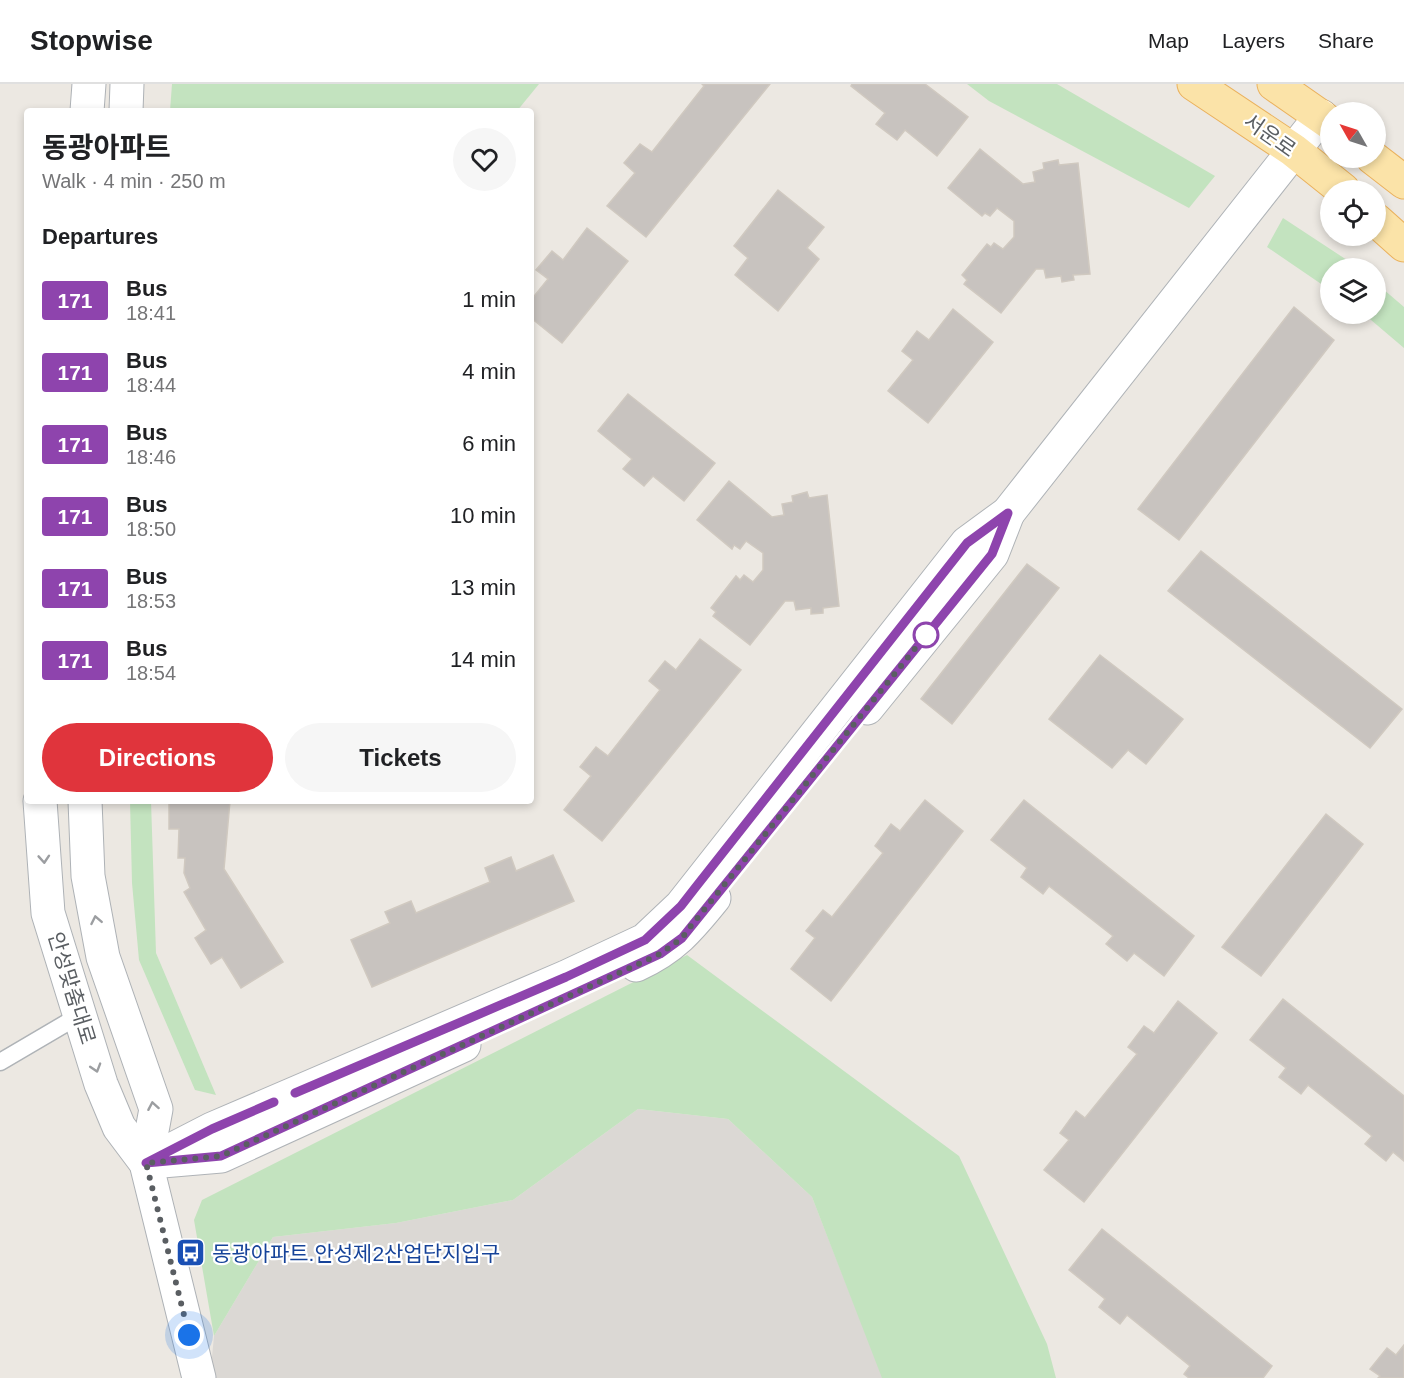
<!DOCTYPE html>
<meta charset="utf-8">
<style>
:root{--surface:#fff;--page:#f6f6f6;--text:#202124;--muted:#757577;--line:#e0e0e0;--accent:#e0343c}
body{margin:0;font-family:Arial,"Noto Sans KR",sans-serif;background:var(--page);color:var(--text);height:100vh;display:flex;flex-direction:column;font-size:22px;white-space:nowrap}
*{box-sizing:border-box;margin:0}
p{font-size:20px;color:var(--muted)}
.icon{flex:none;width:33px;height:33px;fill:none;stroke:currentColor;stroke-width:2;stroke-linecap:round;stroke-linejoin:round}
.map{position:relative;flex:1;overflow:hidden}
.panel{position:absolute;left:24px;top:24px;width:510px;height:696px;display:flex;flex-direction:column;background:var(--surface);border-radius:6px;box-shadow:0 3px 9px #0003}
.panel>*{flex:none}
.badge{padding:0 12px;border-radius:4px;font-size:21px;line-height:39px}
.needle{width:39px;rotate:309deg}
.fabs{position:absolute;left:1320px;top:18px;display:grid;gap:12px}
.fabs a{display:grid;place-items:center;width:66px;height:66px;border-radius:50%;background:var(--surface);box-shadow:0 3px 9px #0003;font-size:30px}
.you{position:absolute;width:30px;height:30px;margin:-15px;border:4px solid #fff;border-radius:50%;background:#1a73e8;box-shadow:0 0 0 9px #1a73e833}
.map>.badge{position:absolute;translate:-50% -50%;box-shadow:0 0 0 3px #fff}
h2{padding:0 18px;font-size:22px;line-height:54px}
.round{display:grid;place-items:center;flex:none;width:63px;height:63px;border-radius:32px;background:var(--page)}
.overview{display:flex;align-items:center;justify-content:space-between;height:102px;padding:0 18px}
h1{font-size:28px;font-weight:700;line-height:45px}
.primary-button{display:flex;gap:12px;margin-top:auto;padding:12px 18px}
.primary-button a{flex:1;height:69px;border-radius:36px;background:var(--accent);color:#fff;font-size:24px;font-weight:700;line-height:69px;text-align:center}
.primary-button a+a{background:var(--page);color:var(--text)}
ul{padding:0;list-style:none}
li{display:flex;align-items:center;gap:18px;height:72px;padding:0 18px}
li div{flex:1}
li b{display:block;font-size:22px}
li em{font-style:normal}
li .badge{min-width:66px;font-weight:700;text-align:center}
header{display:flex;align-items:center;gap:36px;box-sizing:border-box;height:84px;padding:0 30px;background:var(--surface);border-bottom:2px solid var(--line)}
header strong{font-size:28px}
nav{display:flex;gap:33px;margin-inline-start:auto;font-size:21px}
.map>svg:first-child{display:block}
</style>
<header>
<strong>Stopwise</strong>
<nav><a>Map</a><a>Layers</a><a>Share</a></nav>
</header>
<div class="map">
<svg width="1404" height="1294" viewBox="0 0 1404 1294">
<rect width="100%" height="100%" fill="#ece8e2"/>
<polygon fill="#dbd8d4" points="638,1025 728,1035 812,1113 883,1294 210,1294 214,1252 273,1153 396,1139 513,1116"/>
<g fill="#c3e3bf">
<polygon points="172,0 539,0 517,27 170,27"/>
<polygon points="967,0 1057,0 1215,92 1189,124 989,17"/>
<polygon points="1283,134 1353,180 1358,184 1330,184 1330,206 1267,163"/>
<polygon points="1376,199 1404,223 1404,264 1364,230 1376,230"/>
<polygon points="130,717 151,717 156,869 216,1011 195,1006 139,876 132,799"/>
<polygon points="687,871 959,1072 1047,1260 1056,1294 882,1294 812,1113 728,1035 638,1025 513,1116 396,1139 273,1153 214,1252 194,1136 202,1116"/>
</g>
<g fill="#c8c3bf" stroke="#d0c9c0" stroke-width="1.5">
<polygon points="702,0 770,0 646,153 607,122 635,89 624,79 640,60 652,68 704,2"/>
<polygon points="852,0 925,0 968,33 937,72 905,46 897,56 876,40 885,29 851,2"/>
<polygon points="980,65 1023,100 1035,98 1033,88 1044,85 1043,79 1058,76 1059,81 1078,79 1090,190 1073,191 1074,196 1062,198 1061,192 1046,194 1044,185 1036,185 1001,229 964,200 967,196 962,191 987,160 991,163 994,159 1003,165 1014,153 1014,137 997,124 990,132 985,129 982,132 948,104"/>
<polygon points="778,106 824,143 807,164 819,175 778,227 735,191 748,174 734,162"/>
<polygon points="587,144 628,177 562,259 531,234 531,216 548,195 536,186 552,167 563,176"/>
<polygon points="1294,223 1334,256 1179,456 1138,425"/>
<polygon points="953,225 993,258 928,339 888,307 913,276 902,267 917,247 929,256"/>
<polygon points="628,310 715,379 684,417 653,392 644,402 623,385 632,375 598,347"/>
<polygon points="729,397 772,433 784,431 782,420 793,418 792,412 807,408 809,414 827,411 839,522 823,524 823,529 811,530 811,524 796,526 794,517 785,517 750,561 713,532 716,528 711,524 736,492 740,496 744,491 753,498 763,486 763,469 746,457 740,465 734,461 732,465 697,436"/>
<polygon points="1201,467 1402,625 1370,664 1168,507"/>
<polygon points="1027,480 1059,504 952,640 921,615"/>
<polygon points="700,555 741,586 602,757 564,726 591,692 580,683 596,663 608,672 660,606 649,597 665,577 676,586"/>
<polygon points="1100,571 1183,635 1146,680 1128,666 1112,684 1049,635"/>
<polygon points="925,716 963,747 831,917 791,885 815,854 806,847 823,826 832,833 883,769 875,762 891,740 900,747"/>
<polygon points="1024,716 1194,852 1164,892 1134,869 1127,877 1106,860 1113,852 1049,802 1043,810 1021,793 1027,784 991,756"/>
<polygon points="169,717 230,717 224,785 283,878 241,904 222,873 211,880 195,854 206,846 184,808 190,804 184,789 185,774 178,774 179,745 169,745"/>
<polygon points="1326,730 1363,760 1261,892 1222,863"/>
<polygon points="553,771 574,817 372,903 351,856 390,839 385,828 411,817 416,829 490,798 485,784 511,773 516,787"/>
<polygon points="1283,915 1404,1012 1404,1077 1393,1068 1386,1077 1365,1060 1372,1052 1308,1001 1301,1010 1279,993 1286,984 1250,956"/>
<polygon points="1178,917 1217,949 1084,1118 1044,1086 1069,1056 1060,1049 1076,1027 1085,1034 1137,970 1128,963 1144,942 1154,949"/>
<polygon points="1102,1145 1272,1282 1263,1294 1189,1294 1184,1290 1190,1282 1127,1231 1120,1240 1099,1223 1105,1215 1069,1186"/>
<polygon points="1404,1261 1404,1294 1378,1294 1380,1292 1370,1285 1387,1264 1396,1271"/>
</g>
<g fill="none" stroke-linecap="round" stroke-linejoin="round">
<defs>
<polyline id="service" points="0,978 80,931"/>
<g id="minor">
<polyline points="867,624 992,470 1008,429"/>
<path d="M636,881c37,-17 53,-36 78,-67"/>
<polyline points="162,1077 221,1072 464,961"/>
<polyline points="146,1079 212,1045 566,893 645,856 681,822 967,459 1008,429 1321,32"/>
</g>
<g id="secondary">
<polyline points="87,27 89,0"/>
<polyline points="126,27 127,0"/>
<polyline points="40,717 48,829 101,1000 119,1043 146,1079 199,1294"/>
<polyline points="85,717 88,792 103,873 156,1025 146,1079"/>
</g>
<g id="primary">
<polyline points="1194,0 1293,66 1343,106"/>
<polyline points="1274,0 1330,39"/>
<polyline points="1373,74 1404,98"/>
<polyline points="1376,136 1404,161"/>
</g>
</defs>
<use href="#service" stroke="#afb3b7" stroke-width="19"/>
<use href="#minor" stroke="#afb3b7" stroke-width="35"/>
<use href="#secondary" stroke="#aeb2b6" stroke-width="35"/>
<use href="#primary" stroke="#eab15d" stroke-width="35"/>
<use href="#service" stroke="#fff" stroke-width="16"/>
<use href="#minor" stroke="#fff" stroke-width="33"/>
<use href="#secondary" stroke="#fff" stroke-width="33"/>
<use href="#primary" stroke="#fbe3a8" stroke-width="33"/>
</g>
<defs><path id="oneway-chevron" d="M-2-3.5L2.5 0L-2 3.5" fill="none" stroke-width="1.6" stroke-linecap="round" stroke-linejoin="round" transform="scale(1.5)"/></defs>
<g stroke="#9c9ea1">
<use href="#oneway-chevron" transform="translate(44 775) rotate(86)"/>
<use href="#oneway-chevron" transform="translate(96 836) rotate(-101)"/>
<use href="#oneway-chevron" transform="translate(96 984) rotate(73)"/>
<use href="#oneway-chevron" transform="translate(153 1022) rotate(-100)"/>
</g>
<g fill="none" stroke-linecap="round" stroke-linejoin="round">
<defs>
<polyline id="line" points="274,1018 212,1045 146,1079 221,1072 660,870 682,854 992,470 1008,429 967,459 695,804 681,822 645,856 566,893 295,1009"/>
</defs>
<use href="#line" stroke="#fff" stroke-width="14"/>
<use href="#line" stroke="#8e44ad" stroke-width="9"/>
<polyline stroke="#5a5e62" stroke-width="6" stroke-dasharray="0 10.8" points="189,1251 146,1079 221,1072 660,870 682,854 691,842 926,551"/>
</g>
<defs>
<symbol id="bus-square" viewBox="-11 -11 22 22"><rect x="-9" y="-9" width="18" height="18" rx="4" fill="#1a4fb4" stroke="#fff"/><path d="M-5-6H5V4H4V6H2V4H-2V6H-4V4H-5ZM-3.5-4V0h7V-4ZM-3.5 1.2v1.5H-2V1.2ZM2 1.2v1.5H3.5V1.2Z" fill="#fff"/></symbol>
</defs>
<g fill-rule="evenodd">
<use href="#bus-square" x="174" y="1152" width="33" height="33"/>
</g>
<circle fill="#fff" stroke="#8e44ad" stroke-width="3" cx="926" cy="551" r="12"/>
<g text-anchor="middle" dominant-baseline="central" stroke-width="4.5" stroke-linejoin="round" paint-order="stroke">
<g font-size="21" fill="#5a5e62" stroke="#fff">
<text transform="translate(1270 51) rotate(35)">서운로</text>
<text transform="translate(72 904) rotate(73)">안성맞춤대로</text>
</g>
<g font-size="21" fill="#164399" stroke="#fff" text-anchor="start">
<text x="212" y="1169">동광아파트.안성제2산업단지입구</text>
</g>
</g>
</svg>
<div class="fabs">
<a><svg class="needle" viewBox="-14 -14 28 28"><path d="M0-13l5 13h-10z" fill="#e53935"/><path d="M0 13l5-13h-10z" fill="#757577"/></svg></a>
<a><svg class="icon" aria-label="locate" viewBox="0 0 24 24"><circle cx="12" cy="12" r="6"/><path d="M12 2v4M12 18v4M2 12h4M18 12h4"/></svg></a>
<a><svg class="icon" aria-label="layers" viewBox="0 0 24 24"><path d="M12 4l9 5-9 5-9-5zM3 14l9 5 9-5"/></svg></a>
</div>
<div class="you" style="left:189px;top:1251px"></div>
<section class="panel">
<div class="overview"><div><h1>동광아파트</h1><p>Walk · 4 min · 250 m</p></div><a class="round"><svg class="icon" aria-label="heart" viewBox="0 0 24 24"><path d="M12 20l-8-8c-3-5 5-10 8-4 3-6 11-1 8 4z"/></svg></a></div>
<h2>Departures</h2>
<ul>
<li><span class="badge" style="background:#8e44ad;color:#fff">171</span><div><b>Bus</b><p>18:41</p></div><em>1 min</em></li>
<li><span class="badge" style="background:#8e44ad;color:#fff">171</span><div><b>Bus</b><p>18:44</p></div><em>4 min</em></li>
<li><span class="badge" style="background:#8e44ad;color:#fff">171</span><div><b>Bus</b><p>18:46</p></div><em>6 min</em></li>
<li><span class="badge" style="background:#8e44ad;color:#fff">171</span><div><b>Bus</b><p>18:50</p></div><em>10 min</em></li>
<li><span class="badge" style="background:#8e44ad;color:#fff">171</span><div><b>Bus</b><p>18:53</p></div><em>13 min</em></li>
<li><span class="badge" style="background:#8e44ad;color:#fff">171</span><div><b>Bus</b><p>18:54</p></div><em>14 min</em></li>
</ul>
<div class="primary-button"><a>Directions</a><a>Tickets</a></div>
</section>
</div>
